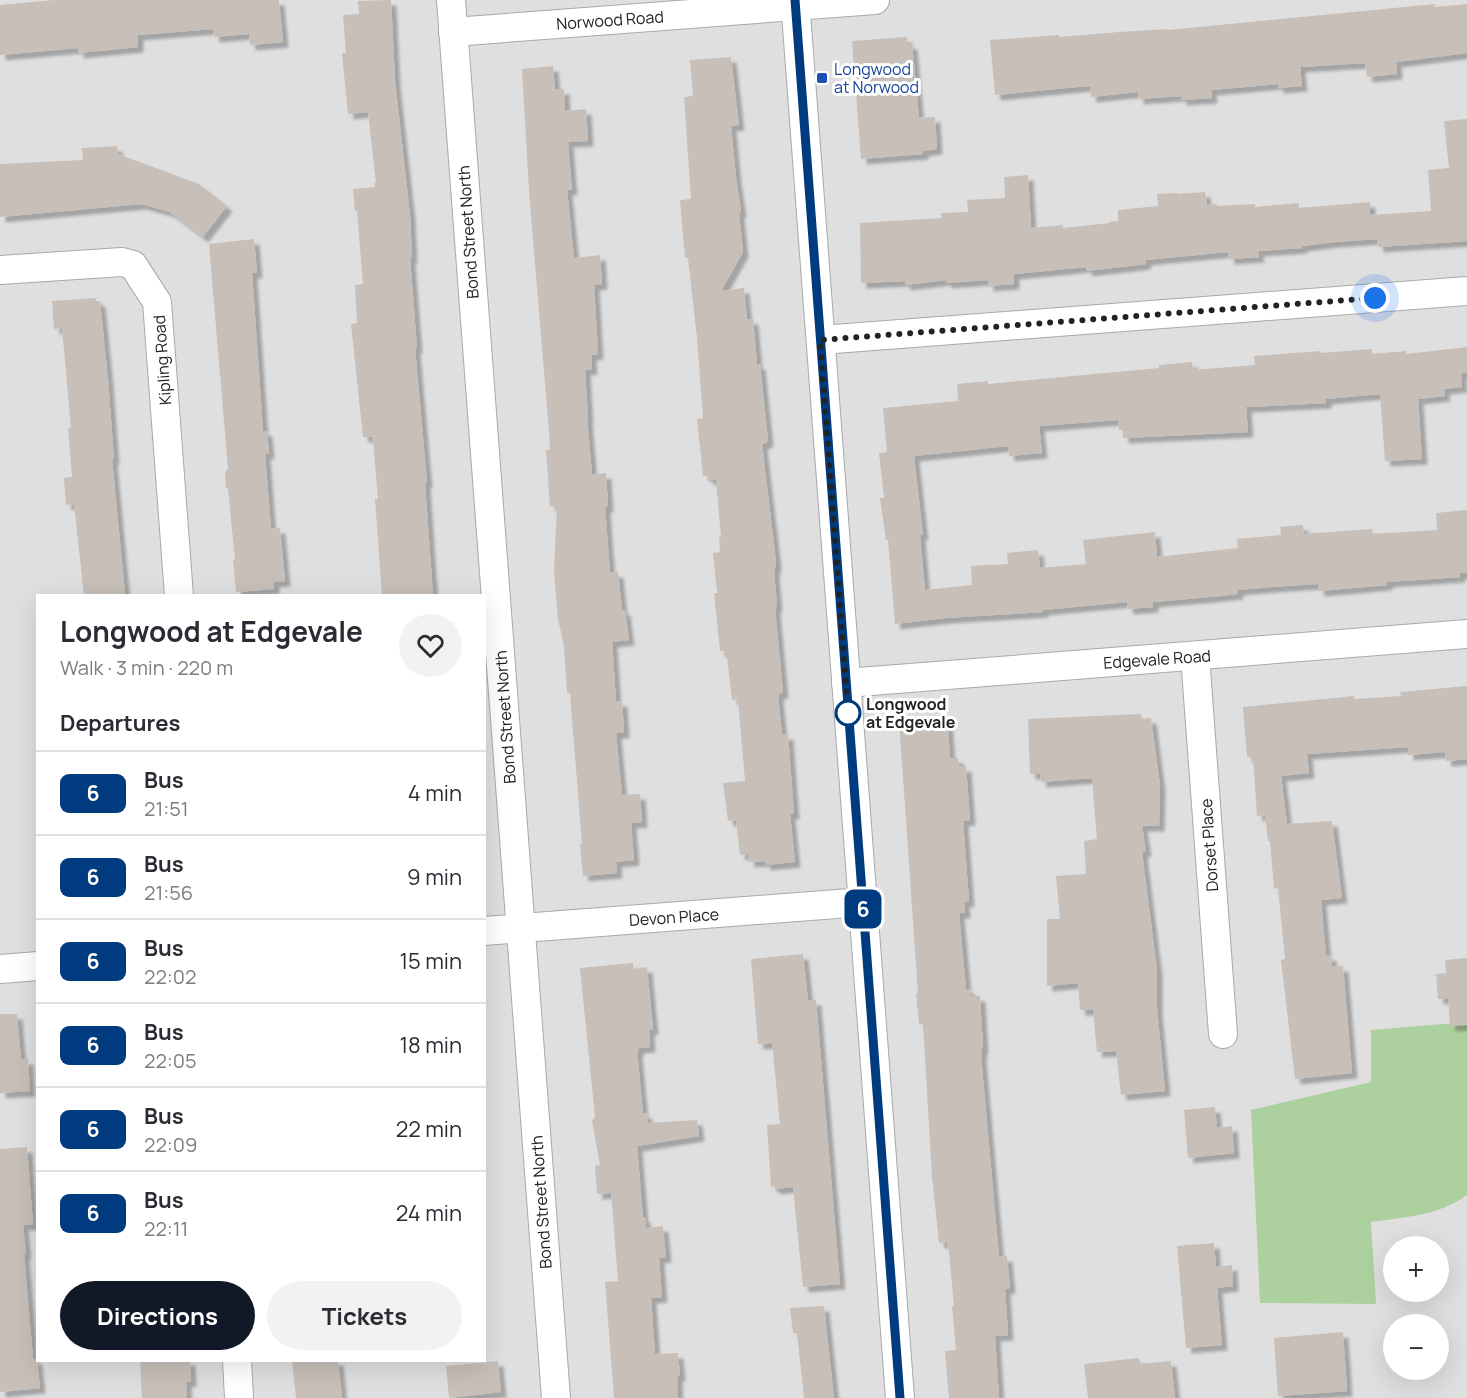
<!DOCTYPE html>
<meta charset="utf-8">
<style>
:root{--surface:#fff;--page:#f2f2f3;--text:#2b2b33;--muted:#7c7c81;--line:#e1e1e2;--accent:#111827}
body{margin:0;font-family:Manrope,sans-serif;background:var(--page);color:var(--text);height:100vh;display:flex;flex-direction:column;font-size:22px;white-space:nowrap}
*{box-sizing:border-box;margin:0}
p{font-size:20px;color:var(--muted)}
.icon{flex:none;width:33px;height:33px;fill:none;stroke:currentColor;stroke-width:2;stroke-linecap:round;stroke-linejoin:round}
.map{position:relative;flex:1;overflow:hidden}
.panel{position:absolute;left:36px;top:594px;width:450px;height:768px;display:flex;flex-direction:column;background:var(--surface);border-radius:0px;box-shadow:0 6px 24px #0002}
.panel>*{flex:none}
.badge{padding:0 12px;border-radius:9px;font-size:21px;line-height:39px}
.fabs{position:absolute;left:1383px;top:1236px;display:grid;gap:12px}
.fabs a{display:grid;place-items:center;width:66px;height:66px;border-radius:50%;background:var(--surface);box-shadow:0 6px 24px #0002;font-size:30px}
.you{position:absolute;width:30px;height:30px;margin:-15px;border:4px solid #fff;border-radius:50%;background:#1a73e8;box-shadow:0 0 0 9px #1a73e833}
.map>.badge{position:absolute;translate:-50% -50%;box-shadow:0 0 0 3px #fff}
h2{padding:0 24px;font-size:22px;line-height:54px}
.round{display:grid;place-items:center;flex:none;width:63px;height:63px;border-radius:32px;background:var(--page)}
.summary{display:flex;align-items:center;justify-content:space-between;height:102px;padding:0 24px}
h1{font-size:28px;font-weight:700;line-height:45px}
.action{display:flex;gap:12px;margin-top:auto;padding:12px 24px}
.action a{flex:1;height:69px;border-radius:36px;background:var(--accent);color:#fff;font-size:24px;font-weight:700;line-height:69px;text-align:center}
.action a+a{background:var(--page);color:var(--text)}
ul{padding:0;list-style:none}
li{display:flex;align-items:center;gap:18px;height:84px;padding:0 24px;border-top:2px solid var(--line)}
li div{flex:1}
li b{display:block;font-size:22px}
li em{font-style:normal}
li .badge{min-width:66px;font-weight:700;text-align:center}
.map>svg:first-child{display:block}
</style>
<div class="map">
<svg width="1467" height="1398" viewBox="0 0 1467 1398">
<defs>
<filter id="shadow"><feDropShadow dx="5.5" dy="5.5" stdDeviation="1.5" flood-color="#0004"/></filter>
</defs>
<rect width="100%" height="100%" fill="#f2efe9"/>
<path fill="#e0dfdf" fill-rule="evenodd" d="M0,0h1467v1398h-1467zM38,596h446v764h-446zM1394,1246h44v46h-44zM1394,1324h44v46h-44z"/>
<path fill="#add19e" d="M1467,1022v173c-29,21 -62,22 -96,27l5,82 -116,-1 -9,-193 120,-28v-52z"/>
<g fill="#c7bfb8" filter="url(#shadow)">
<polygon points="54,0 279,0 283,42 250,45 249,34 214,37 213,29 138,35 138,47 78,53 78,48 0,55 0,5"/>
<polygon points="391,0 395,81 410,215 412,258 410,258 417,348 415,348 427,482 425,483 433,596 382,596 375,499 378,499 373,441 372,437 363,437 351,324 357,323 355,285 363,284 357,211 355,211 353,189 375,187 374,183 376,183 368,112 348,114 342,53 346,53 343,15 359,14 358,1"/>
<polygon points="1435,4 1435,7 1467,4 1467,53 1396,62 1397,74 1367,77 1365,63 1300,67 1302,86 1278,88 1278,84 1211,90 1212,98 1181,100 1181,96 1138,99 1138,92 1091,97 1090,87 1087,86 995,95 990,40 1059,35 1059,37 1119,32 1168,29 1168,30"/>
<polygon points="907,37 907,44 912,44 919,118 935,117 937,149 923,151 923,154 861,159 852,41"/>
<polygon points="731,57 739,125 731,126 736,178 741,211 739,214 743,252 721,291 744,288 747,319 753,319 757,364 760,364 768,440 766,443 762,444 776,562 774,573 777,605 775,608 783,692 778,695 782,735 788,734 794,814 790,814 795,862 765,865 765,861 749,862 748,854 740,855 736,820 728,821 723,783 745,781 738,699 732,700 727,657 725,657 724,651 720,651 714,593 717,593 713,553 720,552 719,537 721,537 716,480 708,480 708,476 703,476 697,419 703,418 697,338 688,258 685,258 680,200 691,199 684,97 693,96 690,60"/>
<polygon points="553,66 555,89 564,89 565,111 586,109 588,141 568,142 572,190 567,190 574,258 600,255 602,284 594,285 598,354 591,355 592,369 585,370 588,417 587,417 592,475 606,473 608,507 605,507 610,573 618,572 622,610 625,610 629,640 612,642 616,701 622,701 624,733 616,733 622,795 640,794 642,822 631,823 634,860 616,862 617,873 583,876 580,844 582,844 570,693 567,693 564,646 558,619 554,572 557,506 550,506 546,450 550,450 549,432 529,191 522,69"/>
<polygon points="1467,119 1467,241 1378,247 1377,239 1335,242 1302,246 1302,248 1258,251 1259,257 1229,259 1228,252 1145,260 1146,264 1087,271 1086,267 1014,274 1014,284 988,286 988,280 946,283 946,280 905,285 905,281 861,283 860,223 942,218 941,213 968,212 967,200 1005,198 1004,177 1028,175 1031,228 1063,225 1063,228 1110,223 1109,222 1118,221 1118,210 1158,206 1157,194 1178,193 1178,194 1205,192 1207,205 1217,204 1217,206 1255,204 1255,207 1299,203 1299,208 1370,202 1370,215 1431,211 1428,170 1449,168 1444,121"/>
<polygon points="117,146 118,154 199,184 227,206 203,237 170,212 141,204 0,217 0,164 83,160 82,148"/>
<polygon points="254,239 257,273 252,273 263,431 267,431 269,454 265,454 271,529 280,528 285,581 274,582 274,589 236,592 233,560 235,560 228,488 226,488 225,472 228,469 209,244"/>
<polygon points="96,298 96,301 100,301 108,380 114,459 112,459 125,594 112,596 84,596 74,504 66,505 64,478 72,477 68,429 71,428 62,328 54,329 52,301"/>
<polygon points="1467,347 1467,372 1461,373 1462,387 1444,389 1445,396 1418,399 1422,459 1385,461 1380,394 1326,399 1326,403 1246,407 1248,432 1123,438 1123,430 1119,430 1118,420 1039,426 1042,453 1009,456 1008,446 914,456 923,535 920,535 925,590 972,585 971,566 1008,564 1007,553 1038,550 1040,568 1086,564 1083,540 1155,532 1157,557 1238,548 1237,539 1281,535 1280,527 1303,525 1304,534 1372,529 1373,534 1437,530 1436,513 1467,510 1467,573 1460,573 1460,577 1387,582 1387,585 1319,591 1318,584 1271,587 1237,590 1238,594 1210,597 1153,602 1153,607 1128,609 1127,602 1043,610 1043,612 945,618 895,624 888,540 886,540 880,498 884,498 879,453 887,452 883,408 958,401 957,384 988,381 988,384 1159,368 1159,365 1192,362 1193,370 1255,365 1254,356 1321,351 1321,353 1372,349 1372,354 1406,351 1406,354"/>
<polygon points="1467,686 1467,759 1446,761 1445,752 1408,755 1408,747 1307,754 1309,773 1281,776 1287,824 1332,821 1342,898 1321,900 1326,956 1331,955 1332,967 1343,966 1352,1073 1295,1079 1281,960 1285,959 1278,888 1274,889 1270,841 1268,841 1265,815 1257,816 1253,757 1247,757 1243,707 1354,696 1355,699 1401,696 1400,692"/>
<polygon points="1141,714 1142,719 1151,718 1160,785 1159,826 1142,826 1146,851 1142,852 1157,970 1157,1009 1165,1091 1121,1095 1116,1051 1097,1052 1093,1010 1080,1010 1078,983 1047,986 1047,919 1060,919 1056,876 1086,874 1084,841 1097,839 1092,778 1041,782 1040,774 1030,774 1028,719"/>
<polygon points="947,716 950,758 958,758 959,767 966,766 970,820 963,821 969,901 964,902 965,913 959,913 966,989 970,989 971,996 980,996 983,1048 982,1048 981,1056 999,1257 1007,1256 1010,1288 1005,1289 1008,1335 995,1336 999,1398 949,1398 945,1351 956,1350 952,1306 954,1306 949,1252 947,1242 939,1243 932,1176 923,1024 919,1024 916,993 918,993 899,720"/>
<polygon points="803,954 808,1000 816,1000 840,1284 803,1287 793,1187 775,1189 775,1186 771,1187 767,1125 780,1124 772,1043 758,1044 751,959"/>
<polygon points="1467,958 1467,1025 1450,1026 1448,998 1438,999 1436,974 1446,973 1445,960"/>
<polygon points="633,963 633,969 647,967 653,1029 649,1030 650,1047 638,1048 639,1051 637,1051 643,1114 647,1113 648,1123 697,1120 699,1136 637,1146 643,1218 645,1217 646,1228 663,1226 666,1257 659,1258 662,1297 651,1298 655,1354 678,1353 680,1376 677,1376 678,1398 614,1398 605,1282 618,1281 611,1193 597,1194 595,1166 600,1165 592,1121 595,1117 580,968"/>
<polygon points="0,1014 17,1014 21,1060 28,1059 30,1091 0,1093"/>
<polygon points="1215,1107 1217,1128 1232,1126 1234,1153 1188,1158 1184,1110"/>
<polygon points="27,1147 33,1225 23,1225 26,1254 24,1254 33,1359 37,1359 40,1388 0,1392 0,1149"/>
<polygon points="1214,1243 1216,1267 1232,1265 1233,1286 1217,1288 1222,1345 1186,1348 1177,1246"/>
<polygon points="824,1306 834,1398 804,1398 797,1333 793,1333 790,1308"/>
<polygon points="1343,1332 1347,1391 1278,1396 1274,1338"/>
<polygon points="1139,1358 1140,1364 1171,1361 1175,1398 1088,1398 1084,1364"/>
<polygon points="140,1360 190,1360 191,1381 186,1382 187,1398 142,1398"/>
<polygon points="292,1360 338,1360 342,1398 296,1398"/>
<polygon points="498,1361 501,1392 449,1398 446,1366"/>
</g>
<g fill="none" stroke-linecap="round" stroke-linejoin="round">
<defs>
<g id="minor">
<polyline points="451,0 556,1398"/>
<polyline points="795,0 900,1398"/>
<polyline points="453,32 875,0"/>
<polyline points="0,270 122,262 133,265 157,302 179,596"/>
<polyline points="821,340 1467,291"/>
<polyline points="1195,656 1223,1034"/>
<polyline points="846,683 1467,634"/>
<polyline points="484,931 863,902"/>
<polyline points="0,969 38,966"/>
<polyline points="237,1360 239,1398"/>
</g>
</defs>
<use href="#minor" stroke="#a9a9a9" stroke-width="30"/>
<use href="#minor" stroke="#fff" stroke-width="28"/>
</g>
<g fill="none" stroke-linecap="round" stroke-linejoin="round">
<defs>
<polyline id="line" points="795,0 900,1398"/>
</defs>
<use href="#line" stroke="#fff" stroke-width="14"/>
<use href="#line" stroke="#003b80" stroke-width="9"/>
<polyline stroke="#222" stroke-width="6" stroke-dasharray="0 10.8" points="848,713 820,340 1375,298"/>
</g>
<rect fill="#1a4fb4" stroke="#fff" stroke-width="2" x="816" y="72" width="12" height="12" rx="3"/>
<circle fill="#fff" stroke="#003b80" stroke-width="3" cx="848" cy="713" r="12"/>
<g text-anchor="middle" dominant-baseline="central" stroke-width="6" stroke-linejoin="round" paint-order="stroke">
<g font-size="16" fill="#222" stroke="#fff">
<text transform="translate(610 20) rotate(-4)">Norwood Road</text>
<text transform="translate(468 232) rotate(-94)">Bond Street North</text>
<text transform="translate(162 360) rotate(-94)">Kipling Road</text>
<text transform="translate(1157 659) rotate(-4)">Edgevale Road</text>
<text transform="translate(505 717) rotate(-94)">Bond Street North</text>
<text transform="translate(1209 845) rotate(-94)">Dorset Place</text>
<text transform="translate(674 917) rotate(-4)">Devon Place</text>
<text transform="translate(541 1202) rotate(-94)">Bond Street North</text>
</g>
<g font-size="16" fill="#164399" stroke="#fff" text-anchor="start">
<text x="834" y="69">Longwood<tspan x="834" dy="18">at Norwood</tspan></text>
</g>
<g font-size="16" font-weight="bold" fill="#222" stroke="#fff" text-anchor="start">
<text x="866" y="704">Longwood<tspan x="866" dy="18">at Edgevale</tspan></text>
</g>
</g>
</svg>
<div class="fabs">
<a>+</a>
<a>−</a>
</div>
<div class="you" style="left:1375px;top:298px"></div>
<b class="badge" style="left:863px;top:909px;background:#003b80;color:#fff">6</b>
<section class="panel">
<div class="summary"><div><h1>Longwood at Edgevale</h1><p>Walk · 3 min · 220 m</p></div><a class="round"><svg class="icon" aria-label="heart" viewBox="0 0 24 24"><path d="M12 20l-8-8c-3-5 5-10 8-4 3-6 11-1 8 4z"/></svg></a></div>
<h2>Departures</h2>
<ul>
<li><span class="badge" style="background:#003b80;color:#fff">6</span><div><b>Bus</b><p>21:51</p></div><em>4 min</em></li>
<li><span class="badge" style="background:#003b80;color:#fff">6</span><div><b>Bus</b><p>21:56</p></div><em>9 min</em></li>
<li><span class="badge" style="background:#003b80;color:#fff">6</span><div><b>Bus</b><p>22:02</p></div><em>15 min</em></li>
<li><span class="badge" style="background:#003b80;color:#fff">6</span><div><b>Bus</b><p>22:05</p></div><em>18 min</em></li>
<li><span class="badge" style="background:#003b80;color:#fff">6</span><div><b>Bus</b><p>22:09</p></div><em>22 min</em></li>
<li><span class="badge" style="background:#003b80;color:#fff">6</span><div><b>Bus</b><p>22:11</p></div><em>24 min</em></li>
</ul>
<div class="action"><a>Directions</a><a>Tickets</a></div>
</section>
</div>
